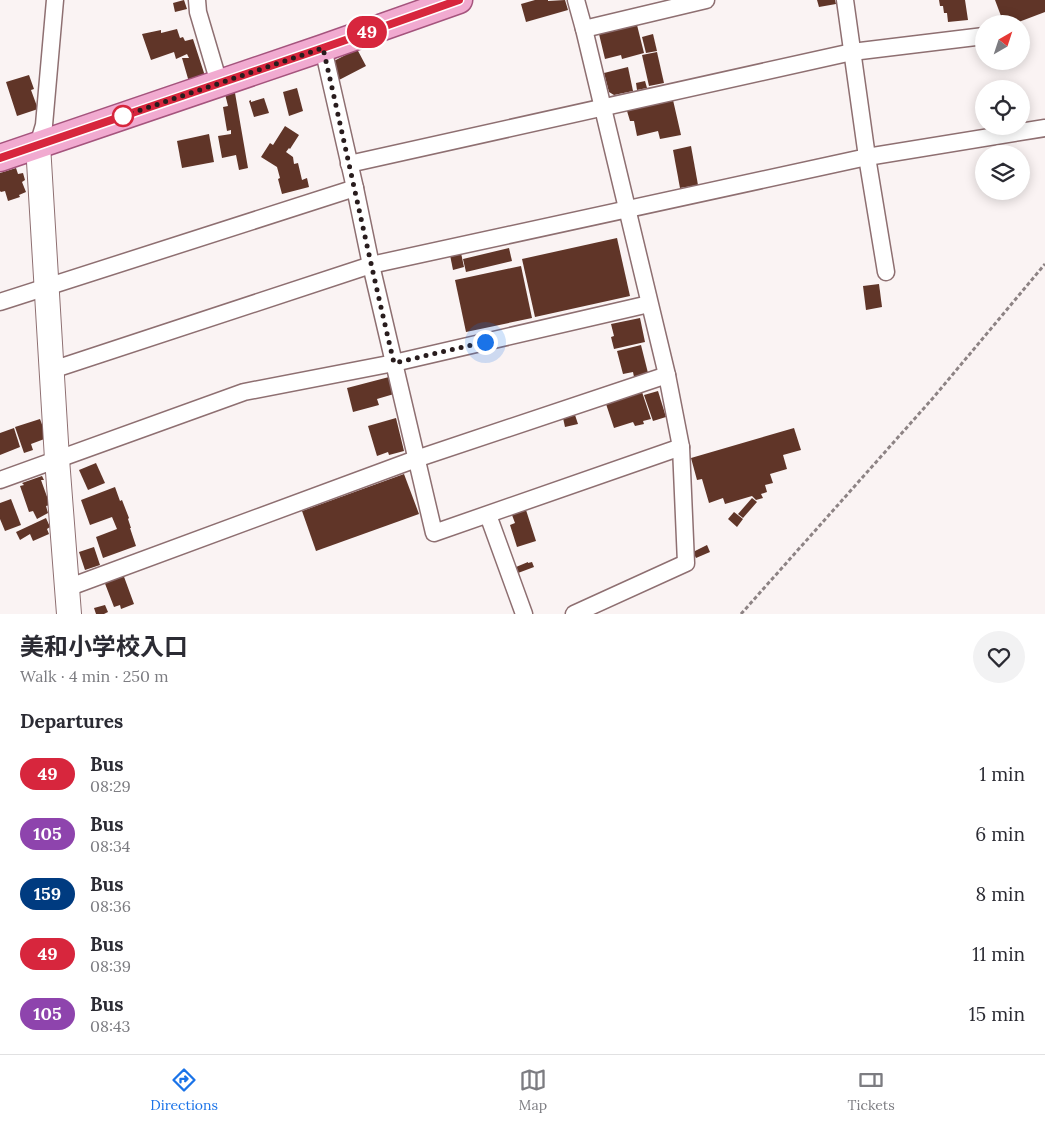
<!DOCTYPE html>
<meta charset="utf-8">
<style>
:root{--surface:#fff;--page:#f2f2f3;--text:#2b2b33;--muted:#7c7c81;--line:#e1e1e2;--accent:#1a73e8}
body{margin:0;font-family:Lora,"Noto Sans JP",serif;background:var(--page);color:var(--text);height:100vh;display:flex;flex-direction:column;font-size:19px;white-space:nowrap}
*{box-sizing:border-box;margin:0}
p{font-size:16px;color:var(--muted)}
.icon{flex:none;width:28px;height:28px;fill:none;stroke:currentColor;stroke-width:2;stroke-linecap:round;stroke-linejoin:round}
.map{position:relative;height:614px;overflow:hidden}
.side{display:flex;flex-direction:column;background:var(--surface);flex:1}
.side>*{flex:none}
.badge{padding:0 10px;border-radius:16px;font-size:18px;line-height:32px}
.needle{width:32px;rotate:39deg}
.tools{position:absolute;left:975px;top:15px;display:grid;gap:10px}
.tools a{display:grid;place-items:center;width:55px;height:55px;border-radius:50%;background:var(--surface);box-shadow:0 2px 12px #0003;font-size:25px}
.you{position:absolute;width:25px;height:25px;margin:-12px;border:4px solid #fff;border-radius:50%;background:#1a73e8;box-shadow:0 0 0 8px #1a73e833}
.map>.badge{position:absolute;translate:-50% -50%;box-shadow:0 0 0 2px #fff}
h2{padding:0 20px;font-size:19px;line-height:45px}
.round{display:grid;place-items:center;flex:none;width:52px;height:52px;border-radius:26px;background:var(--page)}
.summary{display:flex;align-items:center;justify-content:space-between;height:85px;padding:0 20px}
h1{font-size:24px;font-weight:700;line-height:38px}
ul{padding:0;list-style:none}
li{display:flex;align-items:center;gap:15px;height:60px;padding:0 20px}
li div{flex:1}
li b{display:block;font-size:19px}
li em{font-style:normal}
li .badge{min-width:55px;font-weight:700;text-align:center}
.tab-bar{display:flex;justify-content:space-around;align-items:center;height:70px;border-top:1px solid var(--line);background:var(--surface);font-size:14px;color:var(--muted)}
.tab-bar a{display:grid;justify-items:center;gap:2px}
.tab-bar .on{color:var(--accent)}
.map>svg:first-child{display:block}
</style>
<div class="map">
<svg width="1045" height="614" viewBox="0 0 1045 614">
<rect width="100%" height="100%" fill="#faf3f3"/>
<g fill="#603528">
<polygon points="184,0 187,9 175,12 173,3"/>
<polygon points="535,0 548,0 548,1 565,0 568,10 526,22 521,4"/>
<polygon points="817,0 835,0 836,4 819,7"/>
<polygon points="939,0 965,0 968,20 948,22 947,13 944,13 943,6 940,6"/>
<polygon points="995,0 1045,0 1045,12 1013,24 1004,24"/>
<polygon points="637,25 644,53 622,59 621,55 605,59 599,34"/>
<polygon points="177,29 180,38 183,37 185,41 193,39 205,76 189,82 182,58 189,58 187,54 176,59 174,52 151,60 142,34 161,30 161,33"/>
<polygon points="653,34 657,51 646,53 642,37"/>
<polygon points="357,49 366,66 339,80 332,66 336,64 334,61"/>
<polygon points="657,52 664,83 649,86 642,55"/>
<polygon points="628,67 633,91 614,95 609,92 604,73"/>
<polygon points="29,75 34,89 31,90 38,109 17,116 6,82"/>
<polygon points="645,81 647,88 637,90 636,83"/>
<polygon points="297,88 303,111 289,116 283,92"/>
<polygon points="235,93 248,168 239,170 236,155 222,158 218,136 231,134 231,130 227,131 223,107 228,106 225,94"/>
<polygon points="264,98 269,113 254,117 249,101 251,100 251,102"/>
<polygon points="673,100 681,135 660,139 658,131 637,136 634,121 630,121 627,111"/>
<polygon points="285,126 299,135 290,149 289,148 286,152 293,157 294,164 298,163 302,180 307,178 309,187 282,194 278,179 280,178 277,167 261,157 270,143 273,145"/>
<polygon points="209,134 214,162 182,168 177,141"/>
<polygon points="691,146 698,185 680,188 673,150"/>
<polygon points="16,168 18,174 23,173 25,180 22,182 26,192 19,195 20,197 8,201 5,191 1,192 0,191 0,173"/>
<polygon points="617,238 630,296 535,317 522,259"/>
<polygon points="509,248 512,261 466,272 463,259"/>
<polygon points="461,253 464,267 453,270 450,255"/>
<polygon points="521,266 532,318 466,332 455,280"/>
<polygon points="879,284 882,307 866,310 863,286"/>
<polygon points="640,318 645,342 614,349 611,337 614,336 611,324"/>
<polygon points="641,345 648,373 634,377 633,372 623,374 617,351"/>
<polygon points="389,377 394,394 377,399 379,405 353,412 347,388"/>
<polygon points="658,391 666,417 653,421 644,395"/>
<polygon points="642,392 651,419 643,421 644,424 635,426 633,422 614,428 606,404"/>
<polygon points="575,415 578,424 565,427 563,418"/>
<polygon points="396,418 404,451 389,455 388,452 377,456 368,426"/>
<polygon points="40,419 47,438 31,444 33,450 24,453 15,427"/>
<polygon points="14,428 20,447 0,455 0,433"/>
<polygon points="794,428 801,450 783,455 787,469 770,474 773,483 765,485 767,492 761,494 763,498 756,500 752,496 725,504 723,498 709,503 702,479 697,480 691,458"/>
<polygon points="96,463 105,483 88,490 79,470"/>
<polygon points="404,474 419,514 316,551 302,511"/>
<polygon points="42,476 44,480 41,480 50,505 46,506 48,513 37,519 33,511 29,512 20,486 24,485 22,483"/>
<polygon points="115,487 120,501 122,500 129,518 128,519 131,528 130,528 136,546 103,558 96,537 117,529 112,517 90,525 81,500"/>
<polygon points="752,498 757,502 743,518 738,514"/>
<polygon points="11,499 21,525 5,531 0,519 0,503"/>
<polygon points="526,510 536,541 517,547 510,525 515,523 512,515"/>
<polygon points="734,512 743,519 737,527 728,519"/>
<polygon points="46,518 50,527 47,529 49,534 33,541 30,534 20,540 16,532"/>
<polygon points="707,545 710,552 696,558 693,552"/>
<polygon points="94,547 100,565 85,570 79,552"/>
<polygon points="528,562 528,563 532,562 534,567 518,573 516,567"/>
<polygon points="123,574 134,604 121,609 120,605 114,607 104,581"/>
<polygon points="105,605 108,612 104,614 96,614 94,608"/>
</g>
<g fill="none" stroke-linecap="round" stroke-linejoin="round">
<defs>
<g id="street">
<polyline points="197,0 198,12 219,83"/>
<polyline points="584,29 706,0"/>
<polyline points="323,48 355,188 371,265 434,533 681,447"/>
<polyline points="38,145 44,125 55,0"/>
<polyline points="349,164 852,52 984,36"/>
<polyline points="886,272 867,157 1045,128"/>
<polyline points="0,302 355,188"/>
<polyline points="52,370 371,265 867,157 845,0"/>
<polyline points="0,480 244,392 394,363 649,304"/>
<polyline points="488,515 524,614"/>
<polyline points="67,588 416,459 667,375"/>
<polyline points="574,614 686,563 681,447 667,375 584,29 576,0"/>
</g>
<polyline id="secondary" points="38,145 57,459 69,614"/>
<polyline id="primary" points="0,158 323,48 459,0"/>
</defs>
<use href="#street" stroke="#8e6f71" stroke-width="19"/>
<use href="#secondary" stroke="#8e6f71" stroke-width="26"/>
<use href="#primary" stroke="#a5547d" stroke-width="29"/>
<polyline stroke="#8d8384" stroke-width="3" stroke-dasharray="4 2.5" stroke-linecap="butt" points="741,614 933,398 1045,264"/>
<use href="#street" stroke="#fff" stroke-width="16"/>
<use href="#secondary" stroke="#fff" stroke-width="24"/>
<use href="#primary" stroke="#f1aad0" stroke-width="26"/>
</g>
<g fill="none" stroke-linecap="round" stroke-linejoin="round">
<defs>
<polyline id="line" points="0,158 323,48 459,0"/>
</defs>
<use href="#line" stroke="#fff" stroke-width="11"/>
<use href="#line" stroke="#d7263d" stroke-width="8"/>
<path stroke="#281c1d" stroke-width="5" stroke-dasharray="0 9" d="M123,116l200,-68c24,105 46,210 71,315l91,-21"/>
</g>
<circle fill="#fff" stroke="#d7263d" stroke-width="2.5" cx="123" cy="116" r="10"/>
</svg>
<div class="tools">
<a><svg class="needle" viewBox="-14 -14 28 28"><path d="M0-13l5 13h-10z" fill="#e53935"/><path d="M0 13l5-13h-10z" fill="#7c7c81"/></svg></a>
<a><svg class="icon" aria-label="locate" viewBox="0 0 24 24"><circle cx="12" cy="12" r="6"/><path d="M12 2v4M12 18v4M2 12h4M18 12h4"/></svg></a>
<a><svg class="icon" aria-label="layers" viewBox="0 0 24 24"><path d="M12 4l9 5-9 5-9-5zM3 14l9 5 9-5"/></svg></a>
</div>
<div class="you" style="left:485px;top:342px"></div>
<b class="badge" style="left:367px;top:32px;background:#d7263d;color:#fff">49</b>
</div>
<section class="side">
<div class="summary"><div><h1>美和小学校入口</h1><p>Walk · 4 min · 250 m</p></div><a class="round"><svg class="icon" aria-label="heart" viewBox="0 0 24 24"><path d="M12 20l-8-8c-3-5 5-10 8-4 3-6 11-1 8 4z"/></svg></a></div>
<h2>Departures</h2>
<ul>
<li><span class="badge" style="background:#d7263d;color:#fff">49</span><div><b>Bus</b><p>08:29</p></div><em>1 min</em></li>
<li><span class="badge" style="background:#8e44ad;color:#fff">105</span><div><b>Bus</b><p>08:34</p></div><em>6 min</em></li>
<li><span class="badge" style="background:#003b80;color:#fff">159</span><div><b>Bus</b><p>08:36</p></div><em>8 min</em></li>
<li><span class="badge" style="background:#d7263d;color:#fff">49</span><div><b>Bus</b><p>08:39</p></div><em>11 min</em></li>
<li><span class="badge" style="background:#8e44ad;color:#fff">105</span><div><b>Bus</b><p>08:43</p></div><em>15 min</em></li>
</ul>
</section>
<nav class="tab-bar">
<a class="on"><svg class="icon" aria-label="directions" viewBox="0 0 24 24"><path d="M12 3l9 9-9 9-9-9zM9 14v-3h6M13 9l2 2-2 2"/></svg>Directions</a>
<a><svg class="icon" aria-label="map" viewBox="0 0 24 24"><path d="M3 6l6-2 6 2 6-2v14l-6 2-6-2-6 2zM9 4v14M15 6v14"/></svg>Map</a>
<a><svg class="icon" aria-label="tickets" viewBox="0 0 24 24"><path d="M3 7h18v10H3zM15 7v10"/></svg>Tickets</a>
</nav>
